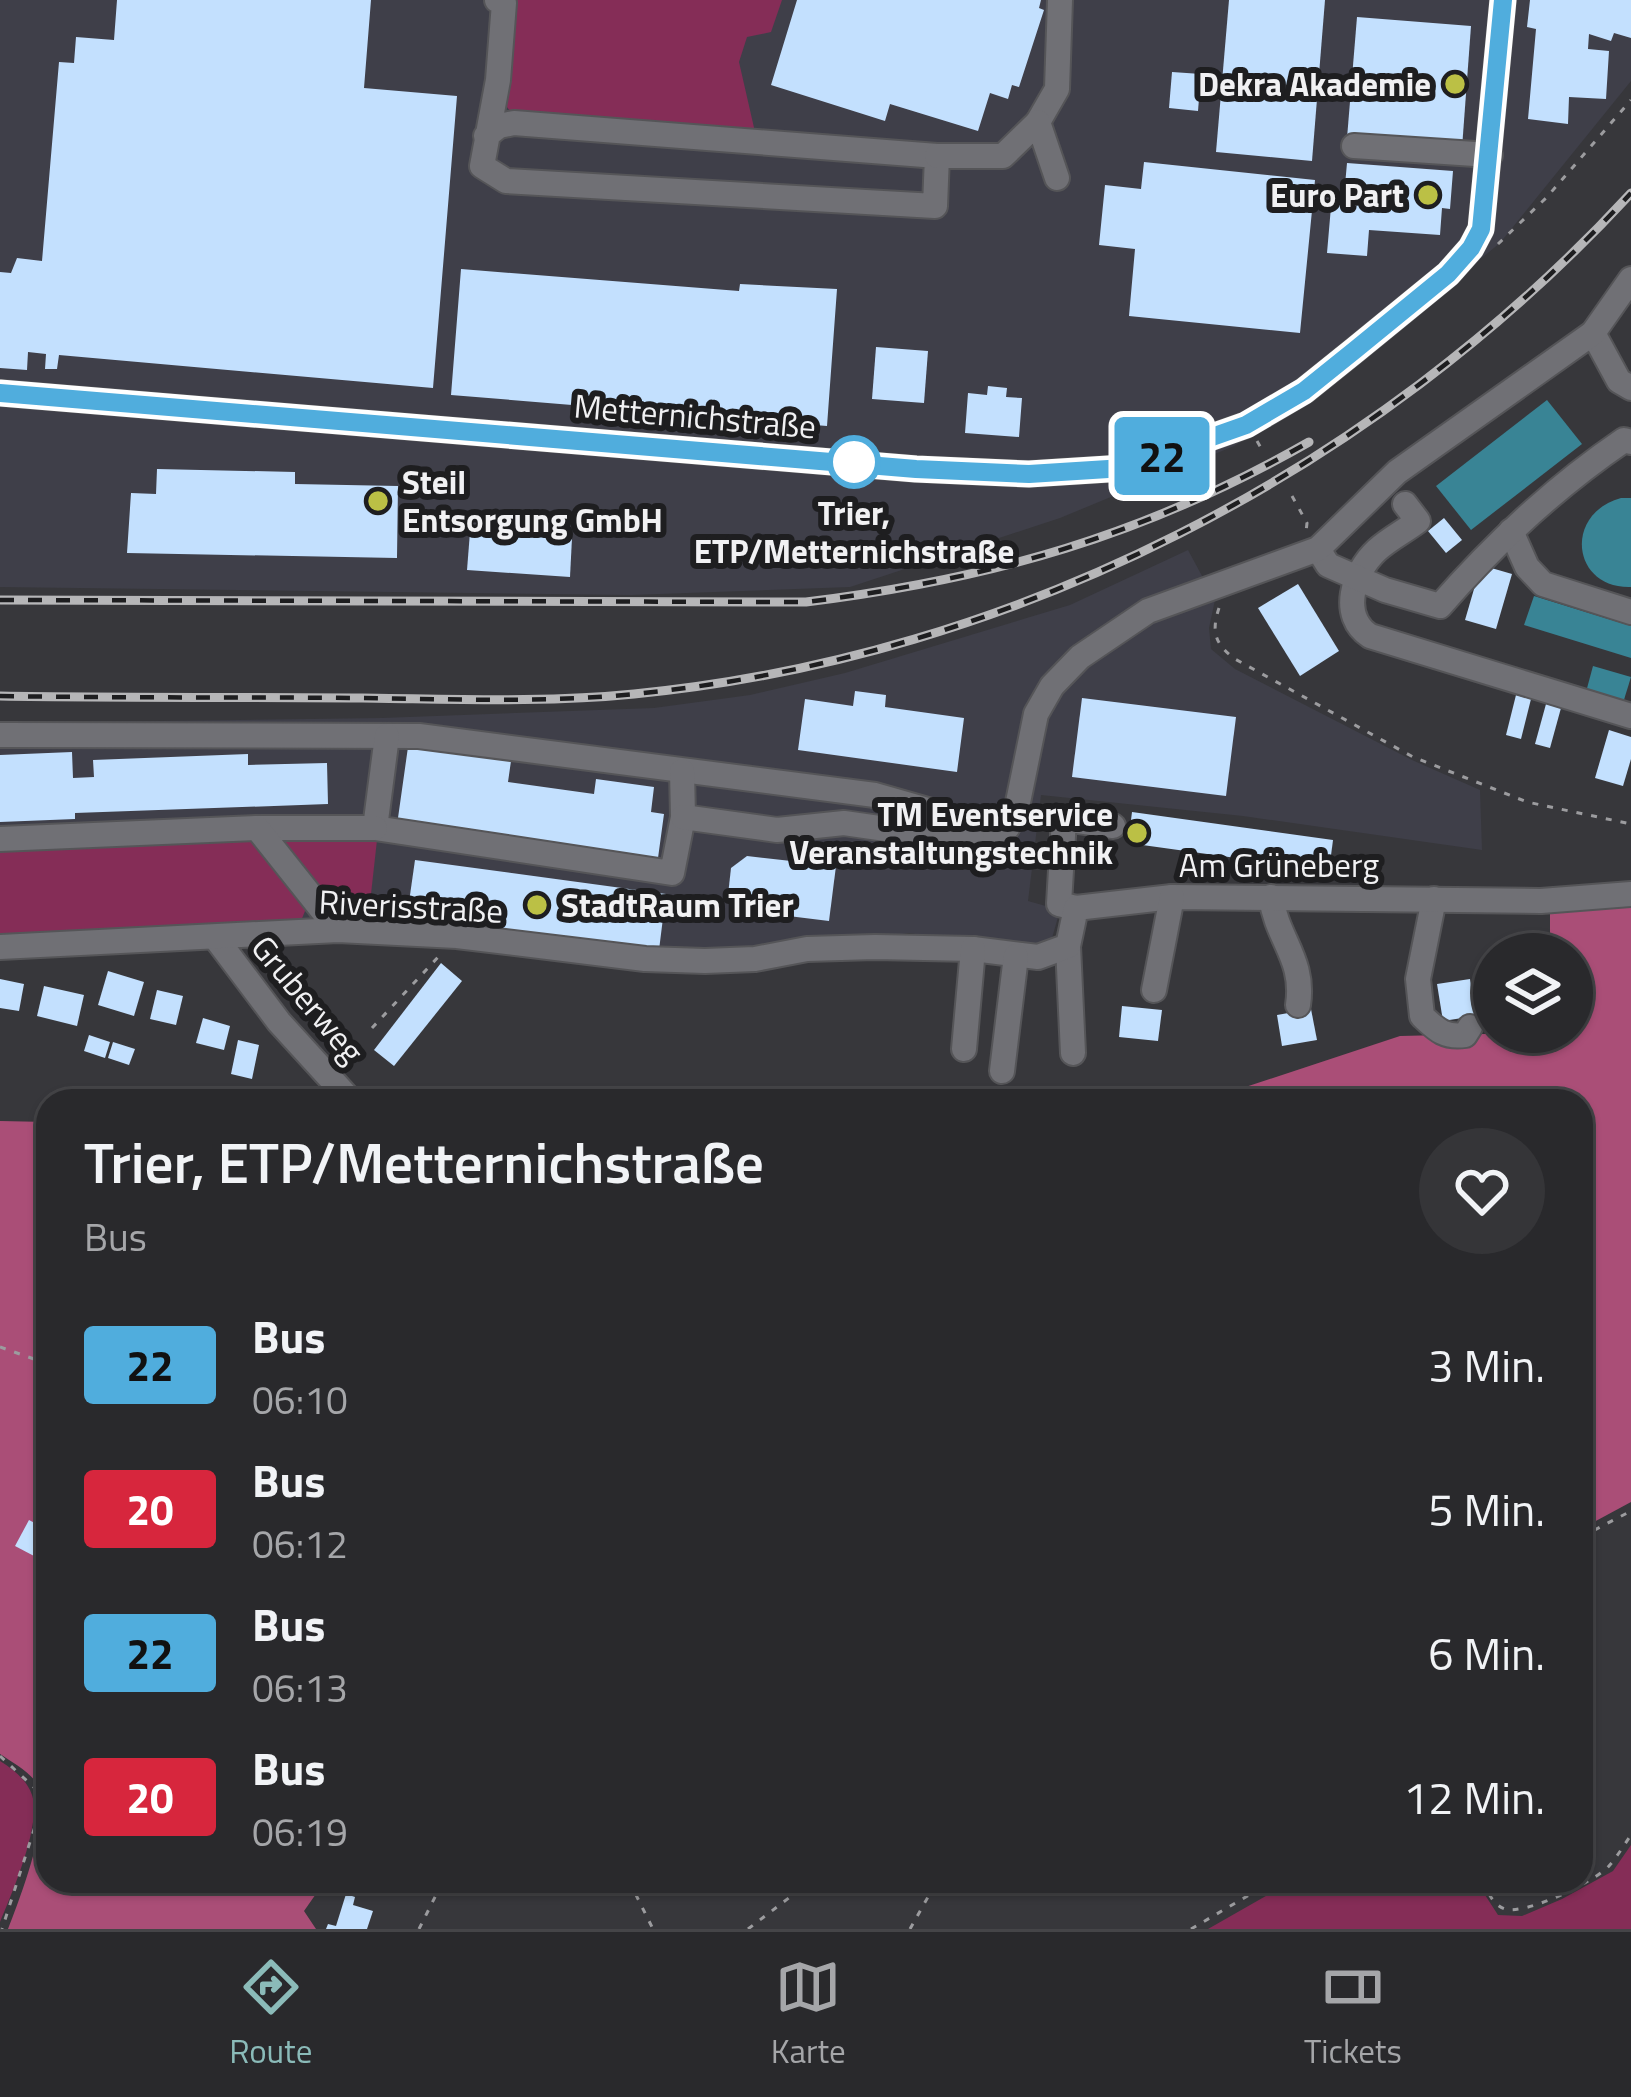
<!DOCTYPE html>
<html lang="de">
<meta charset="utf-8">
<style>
:root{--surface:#29292c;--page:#353538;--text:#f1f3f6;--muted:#a5a6a9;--line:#454548;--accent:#8bbbb9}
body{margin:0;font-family:"Titillium Web",sans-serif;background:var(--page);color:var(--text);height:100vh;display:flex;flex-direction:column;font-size:45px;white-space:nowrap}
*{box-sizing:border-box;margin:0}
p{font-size:39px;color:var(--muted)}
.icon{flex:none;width:66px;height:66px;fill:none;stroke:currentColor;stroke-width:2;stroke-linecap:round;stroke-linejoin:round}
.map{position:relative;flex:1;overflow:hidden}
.details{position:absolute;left:36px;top:1089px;width:1557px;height:804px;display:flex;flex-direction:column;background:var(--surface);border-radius:36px;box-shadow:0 3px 9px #0004,0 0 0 3px var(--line)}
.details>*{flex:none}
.badge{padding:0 24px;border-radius:9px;font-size:42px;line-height:78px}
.buttons{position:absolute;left:1473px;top:933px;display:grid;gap:24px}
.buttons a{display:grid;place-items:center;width:120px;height:120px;border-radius:50%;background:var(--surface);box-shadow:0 3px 9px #0004,0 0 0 3px var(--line);font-size:60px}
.map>.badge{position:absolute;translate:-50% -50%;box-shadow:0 0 0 6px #fff}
.round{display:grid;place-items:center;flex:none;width:126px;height:126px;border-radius:63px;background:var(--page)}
.summary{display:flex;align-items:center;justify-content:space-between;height:204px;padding:0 48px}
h1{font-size:57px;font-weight:600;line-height:90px}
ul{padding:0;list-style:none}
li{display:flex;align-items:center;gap:36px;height:144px;padding:0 48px}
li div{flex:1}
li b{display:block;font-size:45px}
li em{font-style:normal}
li .badge{min-width:132px;font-weight:700;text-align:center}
.tab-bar{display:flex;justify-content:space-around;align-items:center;height:168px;border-top:3px solid var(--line);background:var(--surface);font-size:33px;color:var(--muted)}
.tab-bar a{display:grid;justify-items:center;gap:6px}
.tab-bar .current{color:var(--accent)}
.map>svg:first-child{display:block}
</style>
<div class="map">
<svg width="1631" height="1929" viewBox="0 0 1631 1929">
<rect width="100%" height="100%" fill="#37373b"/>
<g fill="#3f3f49">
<polygon points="0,0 1631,0 1631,81 1500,243 1290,414 1234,446 1060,518 850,587 631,595 0,587"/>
<polygon points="1188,550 1215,600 1209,628 1211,649 1235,669 1412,760 1480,790 1482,850 1243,816 1041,795 1028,901 1060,910 1048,952 909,933 752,956 446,933 0,940 0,723 382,718 654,708 750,695 845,673 1070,605"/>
</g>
<g fill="#852d57">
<polygon points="511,0 782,0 771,32 747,37 739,62 755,132 511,112 502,101"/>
<polygon points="245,835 307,906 301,921 8,938 0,933 0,847"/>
<polygon points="281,838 377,840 368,921 344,918 280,845"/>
<path d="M0,1761c13,8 27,19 32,34 10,29 -20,98 -32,127z"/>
<polygon points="1631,1845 1631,1929 1208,1929 1292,1881 1476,1881 1498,1915 1522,1916 1562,1899 1613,1871"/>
</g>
<g fill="#aa4e77">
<polygon points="1631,900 1631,1502 1581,1529 1581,1101 1203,1101 1400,1036 1572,1032 1572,954 1550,954 1550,908"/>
<path d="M0,1121l48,1v759h277l-21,30 12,18h-308c11,-28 47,-121 29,-146 -9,-12 -25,-21 -37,-29z"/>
</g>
<g fill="#398495">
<polygon points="1547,400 1582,444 1471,530 1436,486"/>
<path d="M1621,498h10v89c-59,2 -68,-73 -10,-89z"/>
<polygon points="1534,596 1631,626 1631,658 1524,625"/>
<polygon points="1593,666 1631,677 1623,703 1586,692"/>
</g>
<g fill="#c3e0fe">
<polygon points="117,0 371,0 364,88 457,96 433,388 59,355 57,369 45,369 46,354 28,352 27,370 0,368 0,272 11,273 17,258 42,261 59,62 74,63 76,37 114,40"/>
<polygon points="797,0 1041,0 1039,8 1044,10 1019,87 1012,85 1008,99 990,93 978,131 890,104 885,121 771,85"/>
<polygon points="1229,0 1325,0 1312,161 1216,152"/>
<polygon points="1530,0 1631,0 1631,38 1614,33 1611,41 1589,34 1588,49 1609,51 1606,99 1569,97 1568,124 1528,119 1536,29 1527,27"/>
<polygon points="1357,17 1471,26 1462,148 1347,138"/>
<polygon points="1172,72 1201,74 1198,111 1169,108"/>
<polygon points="1144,162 1315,180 1300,333 1129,316 1135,249 1099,245 1105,185 1141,189"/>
<polygon points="1347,163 1453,171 1450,209 1442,208 1440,235 1369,230 1367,256 1327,253 1332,195 1344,196"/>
<polygon points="461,269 739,291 740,284 837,289 827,426 451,395"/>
<polygon points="876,347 928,351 924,403 872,399"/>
<polygon points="988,386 1007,388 1006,397 1022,398 1019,437 965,433 968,393 987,395"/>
<polygon points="157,469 295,472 295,484 398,486 397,558 127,553 131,493 156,494"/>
<polygon points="1444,518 1462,540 1446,553 1428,531"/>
<polygon points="470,532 572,538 570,577 467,570"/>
<polygon points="1481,565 1512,574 1496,629 1465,620"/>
<polygon points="1298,584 1339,651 1300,676 1258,608"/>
<polygon points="855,691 886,695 885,707 964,718 957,772 798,750 805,699 853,706"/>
<polygon points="1516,695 1531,699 1521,739 1506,735"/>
<polygon points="1082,698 1236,717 1226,796 1072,777"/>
<polygon points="1546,704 1561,708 1550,748 1535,744"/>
<polygon points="1609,730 1631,737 1631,759 1623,786 1595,778"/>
<polygon points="408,747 511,761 508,782 594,794 596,779 654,787 651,812 664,814 658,858 514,842 515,836 500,834 500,839 397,825"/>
<polygon points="72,752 73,778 94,777 93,760 248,754 248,765 327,763 328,804 75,813 75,819 0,822 0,755"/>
<polygon points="1132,812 1333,840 1329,871 1128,843"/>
<polygon points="927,842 934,850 932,860 923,864 914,861 911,851 917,843"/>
<polygon points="747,856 836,866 829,921 740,910 728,895 731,868"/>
<polygon points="415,860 666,894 659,950 407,916"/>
<polygon points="441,963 462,981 394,1066 374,1050"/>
<polygon points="108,971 144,982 134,1016 98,1005"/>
<polygon points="0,979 24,984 19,1011 0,1008"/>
<polygon points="1470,979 1475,1016 1443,1021 1437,984"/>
<polygon points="44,986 84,995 77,1026 37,1016"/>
<polygon points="157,990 183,996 176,1025 150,1019"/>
<polygon points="1122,1006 1162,1010 1158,1041 1119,1037"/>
<polygon points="1311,1009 1317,1040 1282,1046 1277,1015"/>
<polygon points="203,1018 230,1026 224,1050 196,1043"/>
<polygon points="89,1035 110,1042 105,1058 84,1051"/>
<polygon points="238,1040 259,1045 252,1079 231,1074"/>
<polygon points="113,1042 135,1049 129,1065 108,1058"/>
<polygon points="1092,1091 1094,1101 1053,1101 1053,1099"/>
<polygon points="29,1520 48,1530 34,1556 15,1546"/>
<polygon points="346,1894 355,1897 353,1905 373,1911 367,1929 326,1929 328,1924 336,1926"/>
</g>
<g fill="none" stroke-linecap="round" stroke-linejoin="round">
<defs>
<g id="minor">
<polyline points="1038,122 1057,89 1060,0"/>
<polyline points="486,136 499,126 514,123 937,156 935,206 506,181 482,166 498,80 504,3 497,0"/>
<polyline points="1354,146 1490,155"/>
<polyline points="937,156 1003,156 1038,122 1057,178"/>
<polyline points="1593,333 1619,381 1631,388"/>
<polyline points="0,393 916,469 1029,474 1124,468 1246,425 1304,391 1355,350 1448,274 1471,248 1481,229 1503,0"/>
<path d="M1405,504l13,17c-13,10 -29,18 -41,29 -24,22 -38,66 -7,86l261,80"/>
<polyline points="1511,531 1527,567 1543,584 1631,612"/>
<path d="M1318,549l10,16 57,25 55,16c54,-62 115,-119 184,-166l7,2"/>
<polyline points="0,735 419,736 875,795 931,811 976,837 994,836 1007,828 1016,812 1036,714 1052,686 1080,657 1148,611 1318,549 1397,472 1593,333 1631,279"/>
<polyline points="387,736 375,828 672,873 683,817 682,771"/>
<polyline points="683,817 777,830 844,823 935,836 972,837"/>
<polyline points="257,828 375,828"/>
<polyline points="0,839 257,828 338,930"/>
<path d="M1271,897c6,43 34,62 27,108"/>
<path d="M1434,899l-16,80 4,37c14,13 22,22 43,19l5,-8"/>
<polyline points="1076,908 1059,904 1064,819 1113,826"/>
<polyline points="215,937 279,1022 351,1101"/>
<polyline points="1068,946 1073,1053"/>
<polyline points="0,947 338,930 457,936 645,959 705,961 755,959 807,949 875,947 973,949 1038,957 1068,946 1076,908 1172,897 1541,901 1631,894"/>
<polyline points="1154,990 1172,897"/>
<polyline points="964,1049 973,949"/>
<polyline points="1002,1071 1016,956"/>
</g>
</defs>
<use href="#minor" stroke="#555558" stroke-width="28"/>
<g stroke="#9c9c9f" stroke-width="3" stroke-dasharray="6 9" stroke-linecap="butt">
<polyline points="1498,244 1547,197 1631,100"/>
<polyline points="1257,441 1264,453"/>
<polyline points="1292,496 1307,523 1306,532"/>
<path d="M1219,608c-8,24 -4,36 16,51l178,98 114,45 104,22"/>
<polyline points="372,1028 440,955"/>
<polyline points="0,1347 48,1364"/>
<polyline points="1581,1537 1631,1511"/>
<polyline points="0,1756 39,1792 40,1811 2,1929"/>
<polyline points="629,1881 653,1929"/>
<path d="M1482,1881c6,11 11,24 23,28 21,6 89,-27 104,-43 8,-9 15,-21 22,-31"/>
<polyline points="419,1929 443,1881"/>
<polyline points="748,1929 811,1881"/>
<polyline points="910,1929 937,1881"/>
<polyline points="1191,1929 1273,1881"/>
</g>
<use href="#minor" stroke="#707075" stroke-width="24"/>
<defs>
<g id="rail">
<path d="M0,600l806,2c186,-23 340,-67 503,-160"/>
<path d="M0,696c121,2 241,1 362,2 90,1 183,5 272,-4 379,-37 740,-222 997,-501"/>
</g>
</defs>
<use href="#rail" stroke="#b6b6b8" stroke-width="9"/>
<use href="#rail" stroke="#1e1e20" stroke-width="4.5" stroke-dasharray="14" stroke-linecap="butt"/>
</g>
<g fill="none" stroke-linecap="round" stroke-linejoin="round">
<defs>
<polyline id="line" points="0,393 916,469 1029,474 1124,468 1246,425 1304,391 1355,350 1448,274 1471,248 1481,229 1503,0"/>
</defs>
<use href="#line" stroke="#fff" stroke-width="27"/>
<use href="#line" stroke="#50addd" stroke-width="18"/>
</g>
<g fill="#bbc045" stroke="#1e1e20" stroke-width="4.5">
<circle cx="1455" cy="84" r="12"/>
<circle cx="1428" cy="195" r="12"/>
<circle cx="378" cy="501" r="12"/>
<circle cx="1137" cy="833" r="12"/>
<circle cx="537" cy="905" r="12"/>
</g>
<circle fill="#fff" stroke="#50addd" stroke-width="6" cx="854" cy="462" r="24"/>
<g text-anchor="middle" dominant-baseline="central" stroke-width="12" stroke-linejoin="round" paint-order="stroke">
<g font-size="33" font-weight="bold" fill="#f1f1f3" stroke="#1e1e20" text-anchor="end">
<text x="1431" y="84">Dekra Akademie</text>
<text x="1404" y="195">Euro Part</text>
<text x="402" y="482" text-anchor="start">Steil<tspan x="402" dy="38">Entsorgung GmbH</tspan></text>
<text x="1113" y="814">TM Eventservice<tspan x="1113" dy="38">Veranstaltungstechnik</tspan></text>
<text x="561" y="905" text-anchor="start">StadtRaum Trier</text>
</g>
<g font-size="33" fill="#f1f1f3" stroke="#1e1e20">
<text transform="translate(695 416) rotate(5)">Metternichstraße</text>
<text x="1279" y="865">Am Grüneberg</text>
<text transform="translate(411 906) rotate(3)">Riverisstraße</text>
<text transform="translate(308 999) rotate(50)">Gruberweg</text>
</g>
<g font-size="33" font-weight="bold" fill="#f1f1f3" stroke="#1e1e20">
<text x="854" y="513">Trier,<tspan x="854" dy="38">ETP/Metternichstraße</tspan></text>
</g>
</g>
</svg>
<div class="buttons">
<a><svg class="icon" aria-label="layers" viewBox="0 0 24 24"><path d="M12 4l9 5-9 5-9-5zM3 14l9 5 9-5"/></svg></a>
</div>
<b class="badge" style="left:1162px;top:456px;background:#50addd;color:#111">22</b>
<section class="details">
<div class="summary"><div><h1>Trier, ETP/Metternichstraße</h1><p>Bus</p></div><a class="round"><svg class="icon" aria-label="heart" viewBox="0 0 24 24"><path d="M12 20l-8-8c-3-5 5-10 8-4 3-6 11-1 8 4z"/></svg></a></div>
<ul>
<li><span class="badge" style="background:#50addd;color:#111">22</span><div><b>Bus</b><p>06:10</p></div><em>3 Min.</em></li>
<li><span class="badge" style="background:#d7263d;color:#fff">20</span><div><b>Bus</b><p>06:12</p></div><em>5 Min.</em></li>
<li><span class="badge" style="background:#50addd;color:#111">22</span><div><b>Bus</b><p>06:13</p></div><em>6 Min.</em></li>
<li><span class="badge" style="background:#d7263d;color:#fff">20</span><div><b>Bus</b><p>06:19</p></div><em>12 Min.</em></li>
</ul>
</section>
</div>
<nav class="tab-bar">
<a class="current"><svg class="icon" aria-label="directions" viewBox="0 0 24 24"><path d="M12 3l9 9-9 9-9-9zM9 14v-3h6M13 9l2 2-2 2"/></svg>Route</a>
<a><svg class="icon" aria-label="map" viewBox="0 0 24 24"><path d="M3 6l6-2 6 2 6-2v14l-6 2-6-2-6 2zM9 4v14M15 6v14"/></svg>Karte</a>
<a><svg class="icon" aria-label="tickets" viewBox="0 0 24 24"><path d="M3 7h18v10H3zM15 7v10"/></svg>Tickets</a>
</nav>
